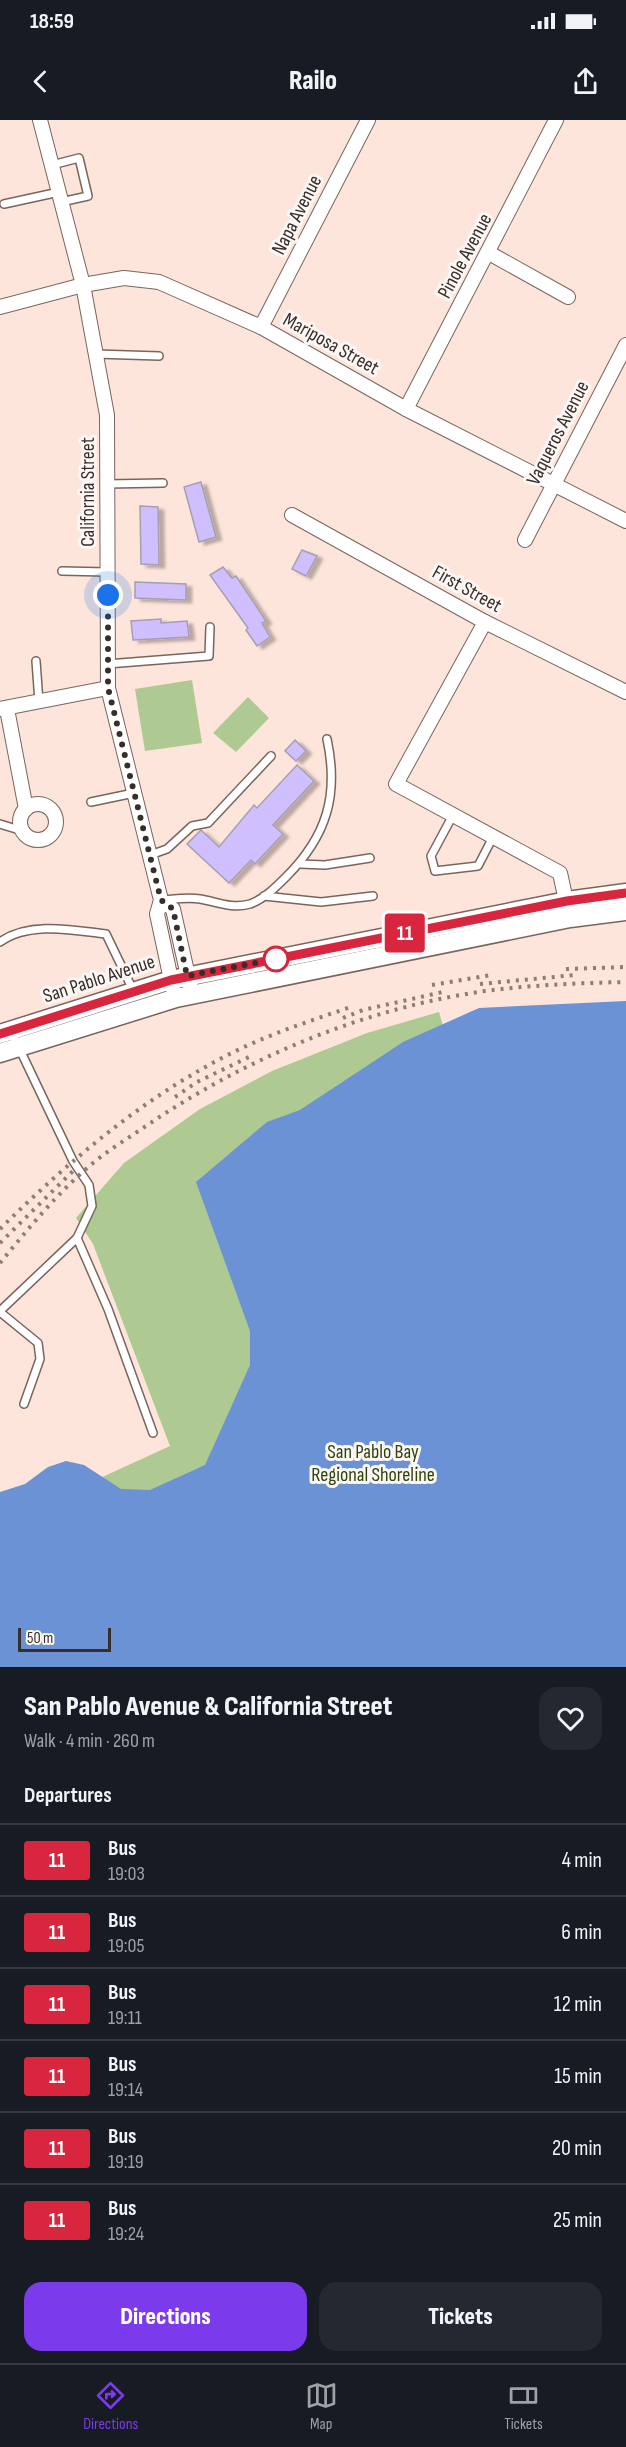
<!DOCTYPE html>
<meta charset="utf-8">
<style>
:root{--surface:#171b24;--page:#242831;--text:#f1f3f6;--muted:#9ea1a6;--line:#363941;--accent:#7c3aed}
body{margin:0;font-family:"Sofia Sans Condensed",sans-serif;background:var(--page);color:var(--text);height:100vh;display:flex;flex-direction:column;font-size:22px;white-space:nowrap}
*{box-sizing:border-box;margin:0}
p{font-size:20px;color:var(--muted)}
.icon{flex:none;width:33px;height:33px;fill:none;stroke:currentColor;stroke-width:2;stroke-linecap:round;stroke-linejoin:round}
.map{position:relative;height:1547px;overflow:hidden}
.details{display:flex;flex-direction:column;background:var(--surface);flex:1}
.details>*{flex:none}
.badge{padding:0 12px;border-radius:4px;font-size:21px;line-height:39px}
.scale{position:absolute;left:18px;bottom:15px;width:93px;box-sizing:border-box;padding-left:6px;border:3px solid #372e2a;border-top:0;font-size:16px;line-height:21px;white-space:nowrap;color:#372e2a;-webkit-text-stroke:4px #fcf7f5;paint-order:stroke}
.you{position:absolute;width:30px;height:30px;margin:-15px;border:4px solid #fff;border-radius:50%;background:#1a73e8;box-shadow:0 0 0 9px #1a73e833}
.map>.badge{position:absolute;translate:-50% -50%;box-shadow:0 0 0 3px #fff}
h2{padding:0 24px;font-size:22px;line-height:54px}
.round{display:grid;place-items:center;flex:none;width:63px;height:63px;border-radius:18px;background:var(--page)}
.overview{display:flex;align-items:center;justify-content:space-between;height:102px;padding:0 24px}
h1{font-size:28px;font-weight:800;line-height:45px}
.button{display:flex;gap:12px;margin-top:auto;padding:12px 24px}
.button a{flex:1;height:69px;border-radius:18px;background:var(--accent);color:#fff;font-size:24px;font-weight:800;line-height:69px;text-align:center}
.button a+a{background:var(--page);color:var(--text)}
ul{padding:0;list-style:none}
li{display:flex;align-items:center;gap:18px;height:72px;padding:0 24px;border-top:2px solid var(--line)}
li div{flex:1}
li b{display:block;font-size:22px}
li em{font-style:normal}
li .badge{min-width:66px;font-weight:700;text-align:center}
.status{display:flex;justify-content:space-between;align-items:center;height:42px;padding:0 30px;background:var(--surface);direction:ltr}
.status svg{height:16px;fill:currentColor}
header{display:flex;justify-content:space-between;align-items:center;height:78px;padding:0 24px;background:var(--surface);font-size:27px;font-weight:800}
.tabs{display:flex;justify-content:space-around;align-items:center;height:84px;border-top:2px solid var(--line);background:var(--surface);font-size:16px;color:var(--muted)}
.tabs a{display:grid;justify-items:center;gap:3px}
.tabs .active{color:var(--accent)}
.map>svg:first-child{display:block}
</style>
<div class="status"><b>18:59</b><svg viewBox="0 0 49 12"><path d="M0 12V9h3v3zM5 12V6h3v6zM10 12V3h3v9zM15 12V0h3v12zM26 1h20v11H26zM47 4h2v5h-2z"/></svg></div>
<header><svg class="icon" aria-label="back" viewBox="0 0 24 24"><path d="M15 5l-7 7 7 7"/></svg>Railo<svg class="icon" aria-label="share" viewBox="0 0 24 24"><path d="M12 15V3M7 8l5-5 5 5M5 13v7h14v-7"/></svg></header>
<div class="map">
<svg width="626" height="1547" viewBox="0 0 626 1547">
<defs>
<filter id="shadow"><feDropShadow dx="5.5" dy="3" stdDeviation="1.5" flood-color="#0004"/></filter>
</defs>
<rect width="100%" height="100%" fill="#fde5db"/>
<g fill="#aec991">
<polygon points="192,560 202,623 145,631 135,569"/>
<polygon points="248,577 269,598 236,632 213,613"/>
<polygon points="439,892 626,1547 0,1547 0,1404 170,1326 93,1124 76,1098 124,1043 200,989 272,951 367,913"/>
</g>
<polygon fill="#6a92d5" points="626,881 626,1547 0,1547 0,1372 25,1364 48,1347 66,1341 84,1345 121,1369 150,1370 205,1345 250,1245 250,1211 196,1062 267,1002 300,990 403,922 479,888"/>
<g fill="#d0bffe" stroke="#a49fb3" stroke-width="1.5" filter="url(#shadow)">
<polygon points="201,362 216,417 199,422 184,367"/>
<polygon points="140,386 158,387 159,445 141,444"/>
<polygon points="302,430 317,436 306,456 292,449"/>
<polygon points="223,447 232,458 236,456 266,501 262,503 270,517 257,526 246,510 248,508 210,455"/>
<polygon points="135,462 186,464 186,480 135,478"/>
<polygon points="161,499 161,503 187,501 189,517 133,520 131,501"/>
<polygon points="295,620 306,631 296,641 285,631"/>
<polygon points="297,645 314,661 273,705 283,714 255,744 251,740 229,763 187,724 201,710 219,727 254,685 257,688"/>
</g>
<g fill="none" stroke-linecap="round" stroke-linejoin="round">
<defs>
<g id="service">
<polyline points="52,45 79,38 88,76 61,82"/>
<polyline points="4,84 59,72"/>
<polyline points="96,234 159,236"/>
<polyline points="107,364 163,363"/>
<polyline points="62,451 107,452"/>
<polyline points="36,541 39,582"/>
<polyline points="107,544 209,536 210,507"/>
<polyline points="91,682 134,673"/>
<polyline points="453,695 431,736 435,751 478,746 493,717"/>
<polyline points="0,704 23,711"/>
<polyline points="150,735 167,729 192,706 208,703 271,636"/>
<polyline points="300,744 325,745 370,738"/>
<polyline points="264,776 321,782 373,776"/>
<path d="M164,780c12,-1 24,-3 36,-1 18,3 31,10 50,5 14,-5 26,-17 36,-27 41,-41 53,-82 41,-138"/>
<path d="M0,822c29,-21 73,-12 106,-8l27,56"/>
<polyline points="77,1118 108,1189 153,1313"/>
<polyline points="0,1191 77,1118 92,1086 89,1065 73,1041 11,911"/>
<polyline points="0,1192 38,1223 40,1239 24,1284"/>
</g>
<g id="minor">
<polyline points="40,0 83,165 107,295 108,568 161,780 157,794 173,869"/>
<polyline points="489,133 568,177"/>
<polyline points="0,187 83,165 124,158 159,162 261,207 406,289 626,401"/>
<polyline points="261,207 368,0"/>
<polyline points="406,289 556,0"/>
<polyline points="292,395 485,502 626,572"/>
<polyline points="525,420 626,225"/>
<polyline points="485,502 396,664 560,753 568,790"/>
<polyline points="0,589 108,568"/>
<polyline points="7,589 26,689"/>
<circle cx="38" cy="702" r="18"/>
<polyline points="161,780 173,789 192,874"/>
</g>
<g id="secondary">
<polyline points="0,914 171,860 567,781 626,773"/>
<polyline points="0,933 176,878 570,798 626,791"/>
</g>
</defs>
<use href="#service" stroke="#79655c" stroke-width="10"/>
<use href="#minor" stroke="#79655c" stroke-width="16"/>
<use href="#secondary" stroke="#79655c" stroke-width="21"/>
<use href="#service" stroke="#fff" stroke-width="7"/>
<use href="#minor" stroke="#fff" stroke-width="14"/>
<use href="#secondary" stroke="#fff" stroke-width="18"/>
<g stroke="#8c7d76" stroke-width="4" stroke-dasharray="3 6" stroke-linecap="butt">
<polyline points="566,849 626,847"/>
<polyline points="480,864 575,855"/>
<polyline points="432,865 491,855"/>
<polyline points="343,898 363,890 447,871"/>
<polyline points="175,977 197,962 249,937"/>
<path d="M0,1109c73,-72 151,-138 244,-182 35,-16 71,-28 107,-40"/>
<polyline points="0,1123 73,1051"/>
<path d="M0,1143c28,-34 58,-71 93,-100 17,-14 37,-26 56,-39 99,-67 217,-116 336,-133 47,-6 94,-8 141,-9"/>
</g>
</g>
<g fill="none" stroke-linecap="round" stroke-linejoin="round">
<defs>
<polyline id="line" points="0,914 171,860 567,781 626,773"/>
</defs>
<use href="#line" stroke="#fff" stroke-width="14"/>
<use href="#line" stroke="#d7263d" stroke-width="9"/>
<polyline stroke="#372e2a" stroke-width="6" stroke-dasharray="0 10.8" points="108,475 108,568 161,780 173,789 187,856 276,839"/>
</g>
<circle fill="#fff" stroke="#d7263d" stroke-width="3" cx="276" cy="839" r="12"/>
<g text-anchor="middle" dominant-baseline="central" stroke-width="6" stroke-linejoin="round" paint-order="stroke">
<g font-size="20" fill="#372e2a" stroke="#fcf7f5">
<text transform="translate(297 95) rotate(-63)">Napa Avenue</text>
<text transform="translate(465 136) rotate(-62)">Pinole Avenue</text>
<text transform="translate(331 224) rotate(29)">Mariposa Street</text>
<text transform="translate(558 313) rotate(-63)">Vaqueros Avenue</text>
<text transform="translate(88 372) rotate(-90)">California Street</text>
<text transform="translate(467 469) rotate(29)">First Street</text>
<text transform="translate(99 859) rotate(-18)">San Pablo Avenue</text>
</g>
<g font-size="20" fill="#2d440c" stroke="#fcf7f5">
<text x="373" y="1332">San Pablo Bay<tspan x="373" dy="23">Regional Shoreline</tspan></text>
</g>
</g>
</svg>
<div class="scale">50 m</div>
<div class="you" style="left:108px;top:475px"></div>
<b class="badge" style="left:405px;top:813px;background:#d7263d;color:#fff">11</b>
</div>
<section class="details">
<div class="overview"><div><h1>San Pablo Avenue &amp; California Street</h1><p>Walk · 4 min · 260 m</p></div><a class="round"><svg class="icon" aria-label="heart" viewBox="0 0 24 24"><path d="M12 20l-8-8c-3-5 5-10 8-4 3-6 11-1 8 4z"/></svg></a></div>
<h2>Departures</h2>
<ul>
<li><span class="badge" style="background:#d7263d;color:#fff">11</span><div><b>Bus</b><p>19:03</p></div><em>4 min</em></li>
<li><span class="badge" style="background:#d7263d;color:#fff">11</span><div><b>Bus</b><p>19:05</p></div><em>6 min</em></li>
<li><span class="badge" style="background:#d7263d;color:#fff">11</span><div><b>Bus</b><p>19:11</p></div><em>12 min</em></li>
<li><span class="badge" style="background:#d7263d;color:#fff">11</span><div><b>Bus</b><p>19:14</p></div><em>15 min</em></li>
<li><span class="badge" style="background:#d7263d;color:#fff">11</span><div><b>Bus</b><p>19:19</p></div><em>20 min</em></li>
<li><span class="badge" style="background:#d7263d;color:#fff">11</span><div><b>Bus</b><p>19:24</p></div><em>25 min</em></li>
</ul>
<div class="button"><a>Directions</a><a>Tickets</a></div>
</section>
<nav class="tabs">
<a class="active"><svg class="icon" aria-label="directions" viewBox="0 0 24 24"><path d="M12 3l9 9-9 9-9-9zM9 14v-3h6M13 9l2 2-2 2"/></svg>Directions</a>
<a><svg class="icon" aria-label="map" viewBox="0 0 24 24"><path d="M3 6l6-2 6 2 6-2v14l-6 2-6-2-6 2zM9 4v14M15 6v14"/></svg>Map</a>
<a><svg class="icon" aria-label="tickets" viewBox="0 0 24 24"><path d="M3 7h18v10H3zM15 7v10"/></svg>Tickets</a>
</nav>
